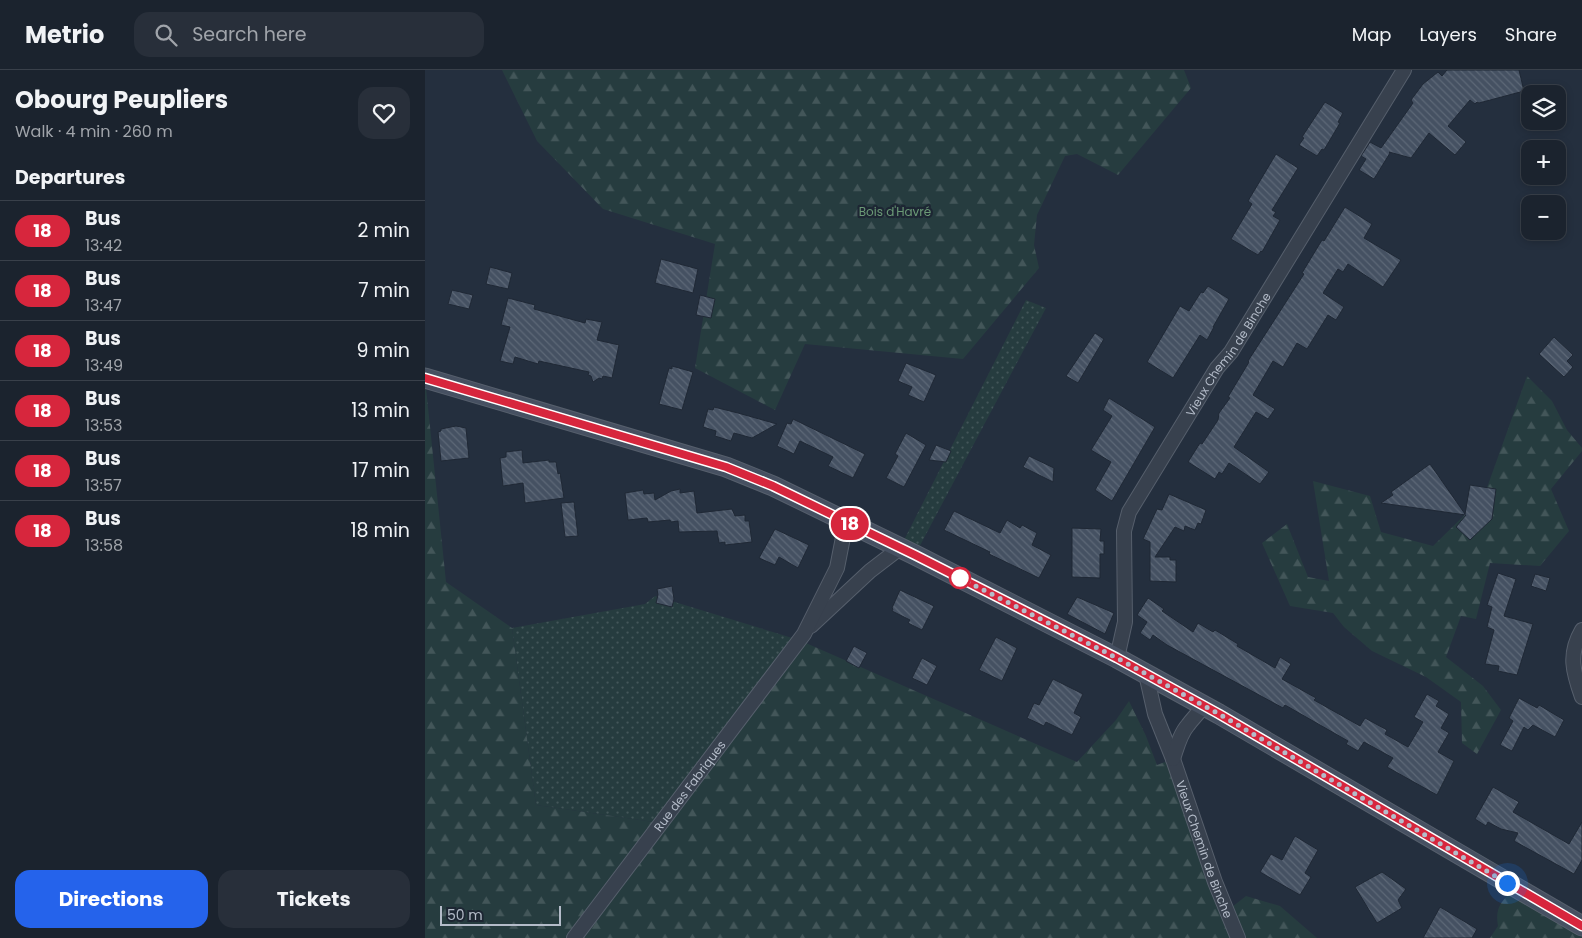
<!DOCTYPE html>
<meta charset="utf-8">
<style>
:root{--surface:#1b232e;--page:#282f3a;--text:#f1f3f6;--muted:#a0a4aa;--line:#39404a;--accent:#2563eb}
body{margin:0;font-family:Poppins,sans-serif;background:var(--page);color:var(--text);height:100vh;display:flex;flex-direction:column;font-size:19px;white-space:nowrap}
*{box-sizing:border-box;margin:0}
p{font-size:16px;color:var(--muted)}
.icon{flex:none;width:28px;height:28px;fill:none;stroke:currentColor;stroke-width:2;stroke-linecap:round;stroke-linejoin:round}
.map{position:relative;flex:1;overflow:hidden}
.drawer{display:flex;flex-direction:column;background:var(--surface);width:425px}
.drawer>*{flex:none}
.badge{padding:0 10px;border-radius:16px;font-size:18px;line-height:32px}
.fabs{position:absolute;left:1096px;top:15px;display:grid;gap:10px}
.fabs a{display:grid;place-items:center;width:45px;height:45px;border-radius:10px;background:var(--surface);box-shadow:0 2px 8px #0003,0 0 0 1px var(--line);font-size:25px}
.scale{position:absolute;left:15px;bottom:12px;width:121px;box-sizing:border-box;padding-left:5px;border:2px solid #b4bcc9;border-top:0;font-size:14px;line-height:18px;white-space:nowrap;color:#b4bcc9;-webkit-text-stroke:4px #1d2633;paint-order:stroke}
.you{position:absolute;width:25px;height:25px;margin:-12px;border:4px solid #fff;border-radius:50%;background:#1a73e8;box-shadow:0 0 0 8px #1a73e833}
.map>.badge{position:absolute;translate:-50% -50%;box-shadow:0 0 0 2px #fff}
h2{padding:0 15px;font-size:19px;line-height:45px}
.round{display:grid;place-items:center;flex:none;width:52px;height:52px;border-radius:15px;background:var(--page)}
.summary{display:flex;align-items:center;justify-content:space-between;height:85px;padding:0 15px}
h1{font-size:24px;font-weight:700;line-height:38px}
.action{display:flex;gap:10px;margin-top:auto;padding:10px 15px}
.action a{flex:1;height:58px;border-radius:15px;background:var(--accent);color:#fff;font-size:20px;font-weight:700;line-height:58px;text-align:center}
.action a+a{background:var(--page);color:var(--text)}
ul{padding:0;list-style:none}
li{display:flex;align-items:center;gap:15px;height:60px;padding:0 15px;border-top:1px solid var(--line)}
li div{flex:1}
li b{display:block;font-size:19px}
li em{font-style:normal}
li .badge{min-width:55px;font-weight:700;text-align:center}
header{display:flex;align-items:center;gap:30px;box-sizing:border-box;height:70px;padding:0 25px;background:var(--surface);border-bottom:1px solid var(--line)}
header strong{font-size:24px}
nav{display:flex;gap:28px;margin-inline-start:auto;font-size:18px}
.search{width:350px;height:45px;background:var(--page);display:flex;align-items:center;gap:12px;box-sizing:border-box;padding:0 18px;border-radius:15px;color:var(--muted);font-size:19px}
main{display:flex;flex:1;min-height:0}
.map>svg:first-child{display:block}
</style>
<header>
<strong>Metrio</strong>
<div class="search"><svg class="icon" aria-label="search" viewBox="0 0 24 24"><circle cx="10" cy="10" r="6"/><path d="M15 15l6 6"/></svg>Search here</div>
<nav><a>Map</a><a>Layers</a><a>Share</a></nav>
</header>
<main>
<section class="drawer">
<div class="summary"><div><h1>Obourg Peupliers</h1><p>Walk · 4 min · 260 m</p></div><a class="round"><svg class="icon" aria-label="heart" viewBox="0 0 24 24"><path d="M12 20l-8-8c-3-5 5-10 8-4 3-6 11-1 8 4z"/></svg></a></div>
<h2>Departures</h2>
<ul>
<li><span class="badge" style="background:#d7263d;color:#fff">18</span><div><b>Bus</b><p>13:42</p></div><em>2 min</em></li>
<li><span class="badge" style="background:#d7263d;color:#fff">18</span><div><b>Bus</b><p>13:47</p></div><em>7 min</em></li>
<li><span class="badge" style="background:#d7263d;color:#fff">18</span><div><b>Bus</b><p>13:49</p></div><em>9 min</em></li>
<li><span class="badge" style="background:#d7263d;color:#fff">18</span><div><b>Bus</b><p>13:53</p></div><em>13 min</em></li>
<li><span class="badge" style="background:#d7263d;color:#fff">18</span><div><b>Bus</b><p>13:57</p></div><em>17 min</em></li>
<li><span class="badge" style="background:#d7263d;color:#fff">18</span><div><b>Bus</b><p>13:58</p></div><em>18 min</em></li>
</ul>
<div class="action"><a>Directions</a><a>Tickets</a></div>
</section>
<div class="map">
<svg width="1157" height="868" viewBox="0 0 1157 868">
<defs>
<pattern id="grass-dots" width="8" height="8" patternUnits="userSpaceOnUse" patternTransform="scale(1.25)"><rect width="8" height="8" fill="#263c3f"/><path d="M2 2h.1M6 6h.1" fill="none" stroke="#435659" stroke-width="1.8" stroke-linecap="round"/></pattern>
<pattern id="forest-firs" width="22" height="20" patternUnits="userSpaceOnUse" patternTransform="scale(1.25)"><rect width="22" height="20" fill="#263c3f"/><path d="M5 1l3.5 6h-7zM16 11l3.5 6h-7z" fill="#435659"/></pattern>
<pattern id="building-back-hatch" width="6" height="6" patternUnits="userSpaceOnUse" patternTransform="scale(1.25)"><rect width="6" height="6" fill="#455162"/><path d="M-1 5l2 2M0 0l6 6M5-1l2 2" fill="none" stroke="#5d6877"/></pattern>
</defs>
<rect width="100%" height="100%" fill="#242f3e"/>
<g fill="url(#grass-dots)">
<polygon points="601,230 621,238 490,485 475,478"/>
<polygon points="230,526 374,570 236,753 111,735 87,558 220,534"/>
</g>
<g fill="url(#forest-firs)">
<polygon points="77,0 759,0 766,18 693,105 652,84 640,86 612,145 609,175 614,198 538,289 380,274 350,340 270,298 290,174 178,139 112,71"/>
<polygon points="1102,306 1127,331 1142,360 1157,378 1157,381 1126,419 1144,461 1115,496 1065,493 1051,549 1036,546 1021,587 1058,616 1076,640 1052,684 1037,673 1036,632 1001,607 947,581 919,557 908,543 865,536 837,473 862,454 883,507 904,511 888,411 945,426 956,462 1008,476 1059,426"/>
<polygon points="0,308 21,512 87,558 111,735 236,753 374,570 652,692 691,650 704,631 721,666 732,695 748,689 807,837 821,826 855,836 892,868 0,868"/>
<path d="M1088,821l69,35v12h-92l8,-12c-3,-17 2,-24 15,-35z"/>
</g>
<g fill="url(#building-back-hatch)" stroke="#1f2835">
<polygon points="1022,0 1094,0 1099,21 1054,33 1052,32 1050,34 1045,30 1023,56 1041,72 1030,85 1004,63 986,88 964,82 965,83 949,109 934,100 941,89 936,86 945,72 956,78 988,33 986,30 998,14 1013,2 1017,6"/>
<polygon points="900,32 918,43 913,52 915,53 899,80 897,79 892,86 874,75 879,68 877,67"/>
<polygon points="851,84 873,98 847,140 851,142 848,146 855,150 837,182 836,181 833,185 806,169 827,134 823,131"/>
<polygon points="920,137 947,154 939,168 976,190 958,217 923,194 918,202 913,199 898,223 919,237 911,250 903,245 882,279 872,273 858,297 848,291 828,325 850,339 843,349 831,342 809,377 844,402 835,414 804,393 797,404 794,402 790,409 763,392 775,373 777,374 793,350 794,343 805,328 803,327 824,292 823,291 879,204 877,203 897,170 899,171"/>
<polygon points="236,189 273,199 268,223 230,213"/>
<polygon points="65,197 87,203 83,219 61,214"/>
<polygon points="783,216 804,229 788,257 789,257 782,270 775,265 748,308 722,292 755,236 764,241 776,222 778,223"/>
<polygon points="27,220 48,225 44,239 23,234"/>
<polygon points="275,225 290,229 286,248 271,245"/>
<polygon points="83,228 110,235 109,239 160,253 161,249 177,252 172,270 194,275 187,308 178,306 177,309 174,308 168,312 166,306 163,305 164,302 114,291 113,294 90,287 88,294 75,291 85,257 76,255"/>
<polygon points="670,263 679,269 653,313 641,306"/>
<polygon points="1129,267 1148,285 1142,291 1148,297 1139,307 1114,284"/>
<polygon points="481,293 511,305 499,332 483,325 487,317 473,311"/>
<polygon points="247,296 268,302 257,340 234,334 244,298 247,299"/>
<polygon points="684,328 730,357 687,431 670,420 686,392 666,380 687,346 678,340"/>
<polygon points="289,337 313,343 352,354 327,368 309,363 306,371 290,366 291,361 278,357 283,339 288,340"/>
<polygon points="368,349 440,384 428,408 403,396 408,387 375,371 369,384 352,376 362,353 366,354"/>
<polygon points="31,356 41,358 44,388 16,391 13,362 16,361 16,359"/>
<polygon points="481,363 501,375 479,417 461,408 473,386 470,384"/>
<polygon points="511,375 526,381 521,392 504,390"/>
<polygon points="97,380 98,393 124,390 124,392 131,392 133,404 135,403 139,428 100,433 98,413 78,416 75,388 81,387 81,382"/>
<polygon points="604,386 629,398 628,412 598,397"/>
<polygon points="1005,394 1040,444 1045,415 1071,419 1067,449 1045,470 1031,457 1041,445 956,433 968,425 966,422"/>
<polygon points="255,419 255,423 269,421 272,443 307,439 310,446 320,445 320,451 324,451 327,472 300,475 300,472 294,473 292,461 254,462 253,451 246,452 245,450 223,452 222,448 203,450 200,423 218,420 219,424 229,423 230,430 246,421"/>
<polygon points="744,424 781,440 776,454 773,453 770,460 760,456 759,461 750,457 730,487 745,487 745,490 751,490 751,512 725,511 725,472 718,469 732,439 737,440"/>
<polygon points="149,432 153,466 140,467 136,433"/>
<polygon points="529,441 575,463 582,450 595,458 597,455 612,463 607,475 626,485 614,508 564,484 565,482 519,460"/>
<polygon points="647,458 676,459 675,471 679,471 679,484 675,484 675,508 647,507"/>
<polygon points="350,459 384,475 373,498 354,487 350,495 334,488"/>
<polygon points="1073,503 1091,509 1079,546 1108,554 1092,605 1073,601 1074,596 1060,594 1069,560 1062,557 1067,537 1062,535"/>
<polygon points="1110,504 1125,508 1121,521 1106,516"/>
<polygon points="247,516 249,529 247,537 231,533 233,525 232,519"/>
<polygon points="475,520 509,536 497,560 483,553 485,550 467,541 468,539 467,538"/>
<polygon points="652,527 689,543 680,564 642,544"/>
<polygon points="723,528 739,539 737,541 768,562 773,553 788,562 790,560 813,574 812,576 850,598 855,587 866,594 857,609 891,628 889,630 935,656 940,648 962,660 960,664 983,677 998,652 989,647 1002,624 1014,631 1011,636 1024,644 1016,658 1024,663 1013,682 1029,691 1012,725 962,697 968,688 939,672 933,681 921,674 923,671 860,635 858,638 742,575 728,565 725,570 715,563 722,552 712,545"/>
<polygon points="571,567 592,578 577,611 554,600"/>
<polygon points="429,576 442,583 434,598 421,591"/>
<polygon points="497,588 512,596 502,615 487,608"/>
<polygon points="628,609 658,624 649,643 656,647 647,665 621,652 619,656 602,648 609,633 614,635"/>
<polygon points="1094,628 1112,638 1114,635 1139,650 1130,667 1108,655 1103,660 1099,657 1087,681 1075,675 1088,651 1084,648"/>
<polygon points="1068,717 1094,732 1088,742 1144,774 1157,752 1157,790 1149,804 1089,771 1093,763 1076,759 1063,752 1061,756 1050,749"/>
<polygon points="870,766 893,780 880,803 886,807 875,825 835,802 846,784 857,790"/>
<polygon points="957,802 981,819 973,830 977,838 952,853 930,817"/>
<polygon points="1015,837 1052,859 1047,868 998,868"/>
</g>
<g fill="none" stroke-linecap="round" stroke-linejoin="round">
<defs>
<g id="minor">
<polyline points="386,556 445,501 475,478"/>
<path d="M1157,560c-14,24 -9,42 0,67"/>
<path id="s1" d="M692,588l8,-36 -1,-91 5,-19 88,-144 14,-16 173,-282"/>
<path id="s2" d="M721,604l9,40 18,45 42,123 23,56"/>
<path d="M748,689c4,-12 7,-25 15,-34 5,-7 11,-12 15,-19"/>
<path id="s3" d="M149,868l230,-304 33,-66 9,-46"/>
</g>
<polyline id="secondary" points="0,308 301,397 348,416 490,485 692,588 794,644 1157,856"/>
</defs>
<use href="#minor" stroke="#565f6c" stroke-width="16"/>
<use href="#secondary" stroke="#565f6c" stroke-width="21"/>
<use href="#minor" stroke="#38414e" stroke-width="14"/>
<use href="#secondary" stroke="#465061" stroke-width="19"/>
</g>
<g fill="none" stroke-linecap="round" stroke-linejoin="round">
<defs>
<polyline id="line" points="0,308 301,397 348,416 490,485 692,588 794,644 1157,856"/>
</defs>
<use href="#line" stroke="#fff" stroke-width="11"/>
<use href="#line" stroke="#d7263d" stroke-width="8"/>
<polyline stroke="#b4bcc9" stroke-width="5" stroke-dasharray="0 9" points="535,508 692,588 794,644 1082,813"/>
</g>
<circle fill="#fff" stroke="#d7263d" stroke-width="2.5" cx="535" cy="508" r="10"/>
<g text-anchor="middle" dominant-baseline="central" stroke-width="4.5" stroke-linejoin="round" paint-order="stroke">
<g font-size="12" fill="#6b9a76" stroke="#1d2633">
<text x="470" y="141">Bois d'Havré</text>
</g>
<g font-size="12" fill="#b4bcc9" stroke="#1d2633">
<text stroke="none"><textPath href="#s1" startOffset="334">Vieux Chemin de Binche</textPath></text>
<text stroke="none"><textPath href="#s3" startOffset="191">Rue des Fabriques</textPath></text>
<text stroke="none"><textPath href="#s2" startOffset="185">Vieux Chemin de Binche</textPath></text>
</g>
</g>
</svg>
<div class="fabs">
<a><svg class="icon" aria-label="layers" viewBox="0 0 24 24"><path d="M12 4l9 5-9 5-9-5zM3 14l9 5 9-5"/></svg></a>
<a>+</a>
<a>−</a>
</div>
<div class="scale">50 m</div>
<div class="you" style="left:1082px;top:813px"></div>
<b class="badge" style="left:425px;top:454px;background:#d7263d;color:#fff">18</b>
</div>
</main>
